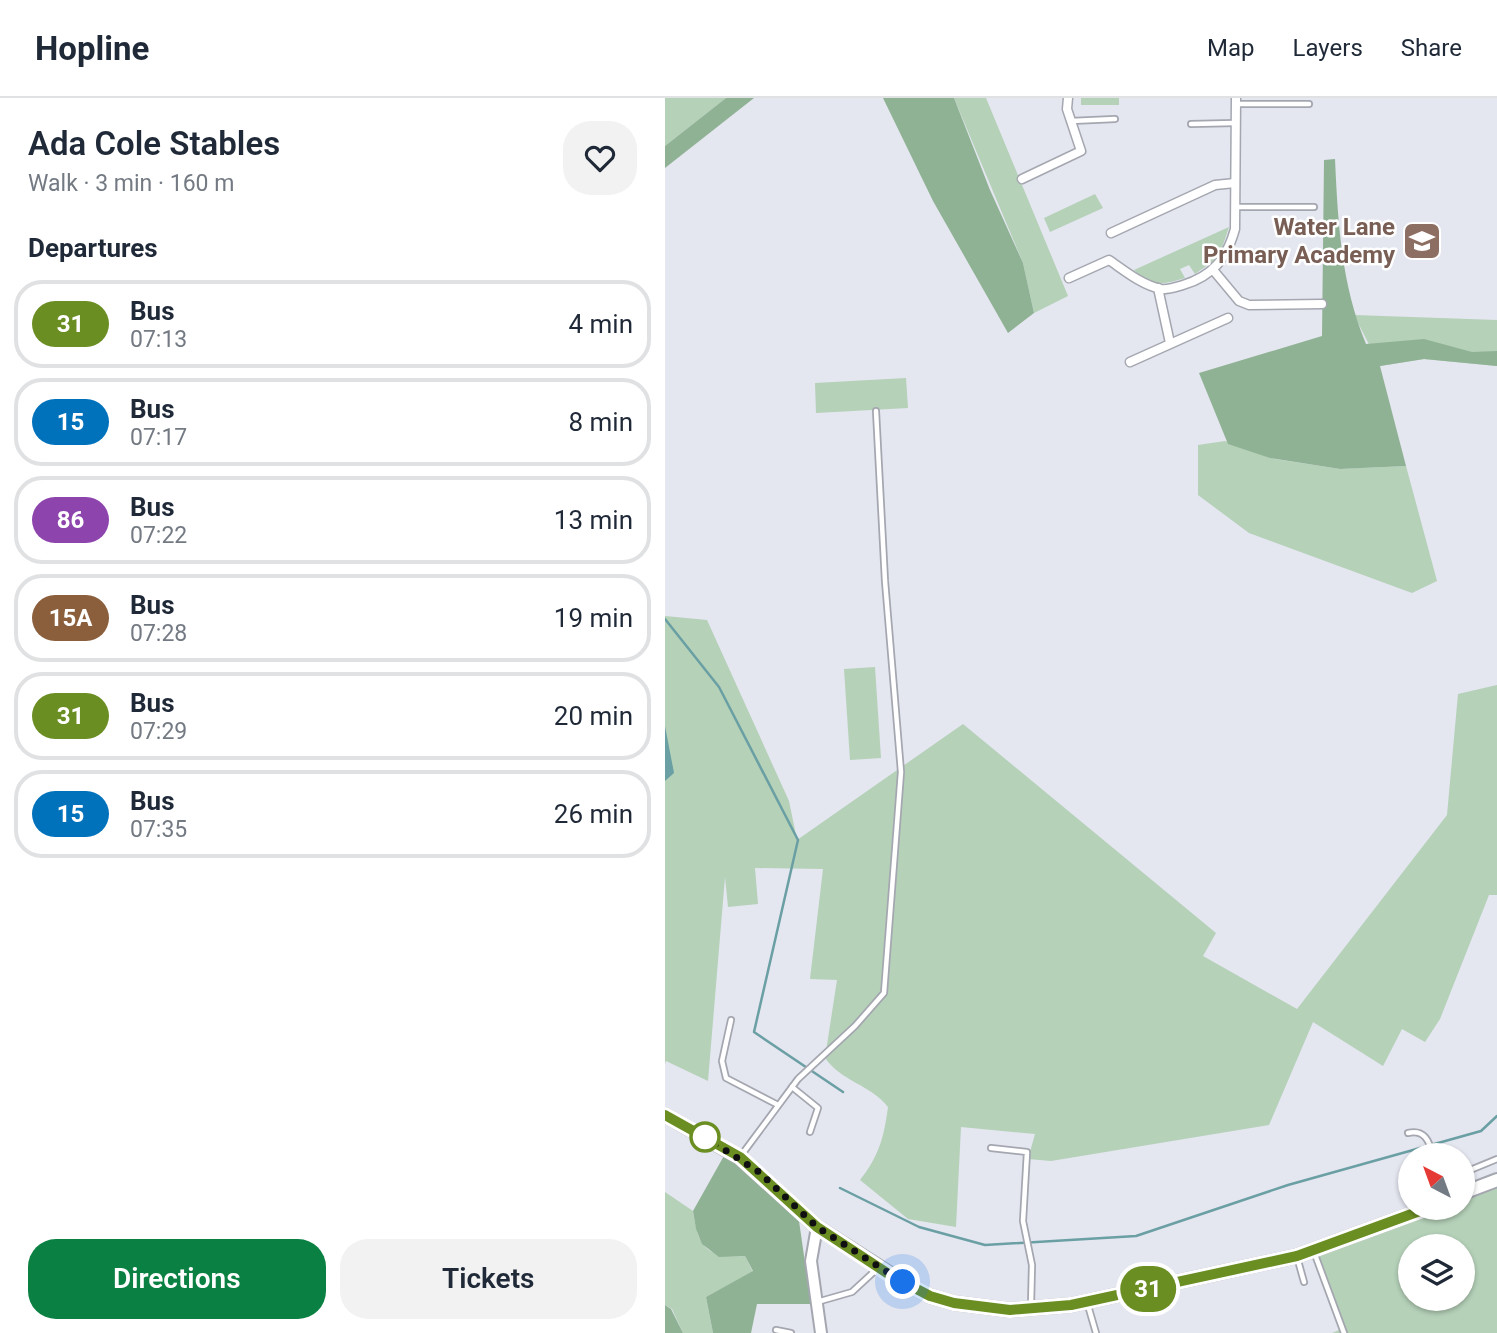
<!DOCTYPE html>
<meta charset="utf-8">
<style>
:root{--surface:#fff;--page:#f2f2f3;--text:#1f2937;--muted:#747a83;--line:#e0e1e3;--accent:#0b8043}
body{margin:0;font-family:Roboto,sans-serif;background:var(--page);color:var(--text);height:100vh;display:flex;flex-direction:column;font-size:26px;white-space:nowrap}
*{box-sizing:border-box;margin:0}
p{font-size:23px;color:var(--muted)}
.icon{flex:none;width:38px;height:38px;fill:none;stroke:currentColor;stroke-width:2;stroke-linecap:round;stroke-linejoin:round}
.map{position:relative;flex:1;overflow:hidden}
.side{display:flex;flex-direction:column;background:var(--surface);width:665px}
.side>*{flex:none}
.badge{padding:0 14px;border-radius:23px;font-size:24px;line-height:46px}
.needle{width:46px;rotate:319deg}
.buttons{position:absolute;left:733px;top:1045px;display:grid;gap:14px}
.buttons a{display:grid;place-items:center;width:77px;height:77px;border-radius:50%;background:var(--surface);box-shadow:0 2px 5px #0004;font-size:35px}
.you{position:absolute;width:35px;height:35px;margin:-18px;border:5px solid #fff;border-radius:50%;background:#1a73e8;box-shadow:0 0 0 10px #1a73e833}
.map>.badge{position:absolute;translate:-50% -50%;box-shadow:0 0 0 4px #fff}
h2{padding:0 28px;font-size:26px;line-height:63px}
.round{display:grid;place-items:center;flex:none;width:74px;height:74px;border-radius:28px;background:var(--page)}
.head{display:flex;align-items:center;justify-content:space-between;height:119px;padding:0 28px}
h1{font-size:33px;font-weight:600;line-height:52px}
.cta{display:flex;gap:14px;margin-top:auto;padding:14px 28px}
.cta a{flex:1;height:80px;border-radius:28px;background:var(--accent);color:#fff;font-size:28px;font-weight:600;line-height:80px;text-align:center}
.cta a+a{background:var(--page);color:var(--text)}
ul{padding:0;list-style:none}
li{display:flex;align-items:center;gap:21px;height:88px;margin:0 14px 10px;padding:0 14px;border:4px solid var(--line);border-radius:28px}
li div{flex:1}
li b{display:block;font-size:26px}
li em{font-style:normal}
li .badge{min-width:77px;font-weight:700;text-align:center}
header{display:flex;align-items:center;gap:42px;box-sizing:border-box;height:98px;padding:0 35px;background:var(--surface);border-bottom:2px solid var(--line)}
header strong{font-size:33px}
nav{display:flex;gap:38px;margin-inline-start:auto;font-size:24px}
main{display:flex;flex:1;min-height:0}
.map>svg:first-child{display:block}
</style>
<header>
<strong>Hopline</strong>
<nav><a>Map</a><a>Layers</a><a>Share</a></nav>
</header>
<main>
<section class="side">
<div class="head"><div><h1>Ada Cole Stables</h1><p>Walk · 3 min · 160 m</p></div><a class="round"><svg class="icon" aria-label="heart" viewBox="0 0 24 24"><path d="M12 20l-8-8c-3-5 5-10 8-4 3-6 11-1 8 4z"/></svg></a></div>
<h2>Departures</h2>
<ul>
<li><span class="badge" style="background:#6b8e23;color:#fff">31</span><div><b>Bus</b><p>07:13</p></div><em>4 min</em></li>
<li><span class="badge" style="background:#0072bc;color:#fff">15</span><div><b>Bus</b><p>07:17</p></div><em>8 min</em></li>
<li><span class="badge" style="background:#8e44ad;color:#fff">86</span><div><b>Bus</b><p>07:22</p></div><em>13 min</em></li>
<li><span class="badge" style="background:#8b5e3c;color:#fff">15A</span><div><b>Bus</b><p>07:28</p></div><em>19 min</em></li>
<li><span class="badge" style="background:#6b8e23;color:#fff">31</span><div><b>Bus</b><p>07:29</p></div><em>20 min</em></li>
<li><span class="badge" style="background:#0072bc;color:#fff">15</span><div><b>Bus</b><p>07:35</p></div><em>26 min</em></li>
</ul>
<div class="cta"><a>Directions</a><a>Tickets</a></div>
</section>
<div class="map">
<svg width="832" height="1235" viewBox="0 0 832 1235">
<rect width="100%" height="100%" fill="#e4e6f0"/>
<g fill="#b5d1b8" fill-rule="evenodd">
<polygon points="0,0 61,0 0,48"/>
<polygon points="289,0 321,0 403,198 369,215 358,165"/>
<rect x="416" y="0" width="38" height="7"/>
<polygon points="430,96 438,110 385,134 379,120"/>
<path d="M564,129l-10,30 -24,17 -6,-9 -9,4 5,9c-22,7 -35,9 -51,-8z"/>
<polygon points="689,217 832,222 832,268 759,261 715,268"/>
<polygon points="241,280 243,310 151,315 150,285"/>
<polygon points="560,343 610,361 675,371 741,368 772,483 747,495 584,435 533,397 533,347"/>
<path d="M0,518l42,4 82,181 8,39 166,-116 253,209 -13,23 94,53 150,-194 11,-121 39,-9v210h-8l-49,124 -15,23 -23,-13 -19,37 -70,-44 -44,103 -218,36 -23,-2 7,-25 -74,-7 -5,100 -48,-8 -48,-39c19,-24 24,-43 28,-73 -17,-22 -47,-26 -63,-49l12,-78 -27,-1 13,-110 -68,-1 3,36 -30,3 -3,-30 -17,204 -42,-20 -1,3z"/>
<polygon points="210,569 216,660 185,662 179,571"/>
<path d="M832,1087v148h-165l7,-3 -26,-72 129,-50h21v-9zM746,1148h52v52h-52z"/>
<path d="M0,1094l28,19c5,38 15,47 52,45l8,16 -47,25 7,36h-30l-11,-24 -7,-4z"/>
</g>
<g fill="#90b294">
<polygon points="61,0 89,0 0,70 0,48"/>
<polygon points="218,0 289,0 325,92 358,165 369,215 343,235 268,103"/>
<path d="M670,61c3,64 6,125 31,185l58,-5 48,13 25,-1v15l-73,-7 -44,7 26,100 -66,3 -70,-11 -42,-14 -29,-71 123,-37 2,-176z"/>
<polygon points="60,1056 134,1123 146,1206 92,1206 86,1235 48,1235 41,1199 88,1173 80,1158 54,1159 37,1146 31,1131 28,1113"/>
<polygon points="0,1207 6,1211 18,1235 0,1235"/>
</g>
<polygon fill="#6a9fa4" points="0,628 9,675 0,683"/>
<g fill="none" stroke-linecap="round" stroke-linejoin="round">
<g stroke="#6a9fa4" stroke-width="2.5">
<polyline points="0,521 54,589 133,742 89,934 178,994"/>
<polyline points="175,1090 254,1129 320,1147 471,1138 623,1087 816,1033 832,1018"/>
</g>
<defs>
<g id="service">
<polyline points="571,6 644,6"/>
<polyline points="406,23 450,21"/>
<polyline points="526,26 570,25"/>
<polyline points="571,109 649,109"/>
<polyline points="66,922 57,963 61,980 113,1007"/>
<polyline points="127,989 153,1010 145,1034"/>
<path d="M743,1035c16,-4 22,8 24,22"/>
<polyline points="326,1050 362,1054 358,1123 367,1167 366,1207"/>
<polyline points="75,1059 133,981 190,928 219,895 236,674 220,483 211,313"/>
<polyline points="798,1075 832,1061"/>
<polyline points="649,1154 679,1235"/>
<polyline points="632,1159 639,1184"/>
<polyline points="152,1204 187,1194 213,1170"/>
<polyline points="422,1204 431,1235"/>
<polyline points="111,1232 126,1235"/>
</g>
<g id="minor">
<polyline points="357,81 416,53 402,11 403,0"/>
<polyline points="446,135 550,87 570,85"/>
<polyline points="549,173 574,203 584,207 657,206"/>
<path d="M404,180l40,-18c16,11 33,25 52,29 7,1 15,-2 22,-4 30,-9 44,-27 52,-56l1,-131"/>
<polyline points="493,190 505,245"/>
<polyline points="465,264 563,220"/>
</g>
<polyline id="tertiary" points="152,1129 146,1163 156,1235"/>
<g id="secondary">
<polyline points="0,1017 74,1059 152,1129 238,1184 265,1198 289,1205 345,1212 406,1207 632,1158 763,1110"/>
<polyline points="798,1095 832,1082"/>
</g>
</defs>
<use href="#service" stroke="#a5a7b0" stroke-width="8"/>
<use href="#minor" stroke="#a5a7b0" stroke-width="11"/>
<use href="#tertiary" stroke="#a5a7b0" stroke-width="14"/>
<use href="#secondary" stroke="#a5a7b0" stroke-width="16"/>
<use href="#service" stroke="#fff" stroke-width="4.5"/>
<use href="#minor" stroke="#fff" stroke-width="8"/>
<use href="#tertiary" stroke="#fff" stroke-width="10"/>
<use href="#secondary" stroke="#fff" stroke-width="12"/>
</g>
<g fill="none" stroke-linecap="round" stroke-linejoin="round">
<defs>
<polyline id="line" points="0,1017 75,1059 152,1129 225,1177 265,1198 289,1205 345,1212 406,1207 632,1158 763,1110"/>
</defs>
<use href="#line" stroke="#fff" stroke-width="16"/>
<use href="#line" stroke="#6b8e23" stroke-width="10"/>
<polyline stroke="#101013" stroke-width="7" stroke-dasharray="0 12.6" points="40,1039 94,1074 152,1129 238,1184"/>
</g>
<defs>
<symbol id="school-square" viewBox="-11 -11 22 22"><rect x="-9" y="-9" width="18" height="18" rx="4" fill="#8d6e63" stroke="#fff"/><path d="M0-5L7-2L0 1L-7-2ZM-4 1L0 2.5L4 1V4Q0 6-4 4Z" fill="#fff"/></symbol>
</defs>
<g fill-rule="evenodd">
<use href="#school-square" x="735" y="121" width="44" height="44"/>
</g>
<circle fill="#fff" stroke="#6b8e23" stroke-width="3.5" cx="40" cy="1039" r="14"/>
<g text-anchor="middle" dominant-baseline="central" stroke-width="5" stroke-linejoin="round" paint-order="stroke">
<g font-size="24" font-weight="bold" fill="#785e54" stroke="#fff" text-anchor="end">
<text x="730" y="129">Water Lane<tspan x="730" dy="28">Primary Academy</tspan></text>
</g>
</g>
</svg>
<div class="buttons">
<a><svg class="needle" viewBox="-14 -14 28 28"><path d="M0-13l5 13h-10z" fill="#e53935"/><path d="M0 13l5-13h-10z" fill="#747a83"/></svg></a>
<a><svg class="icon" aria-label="layers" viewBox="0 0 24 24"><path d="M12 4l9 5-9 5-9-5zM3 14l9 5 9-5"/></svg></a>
</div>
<div class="you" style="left:238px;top:1184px"></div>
<b class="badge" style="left:483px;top:1191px;background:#6b8e23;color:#fff">31</b>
</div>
</main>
